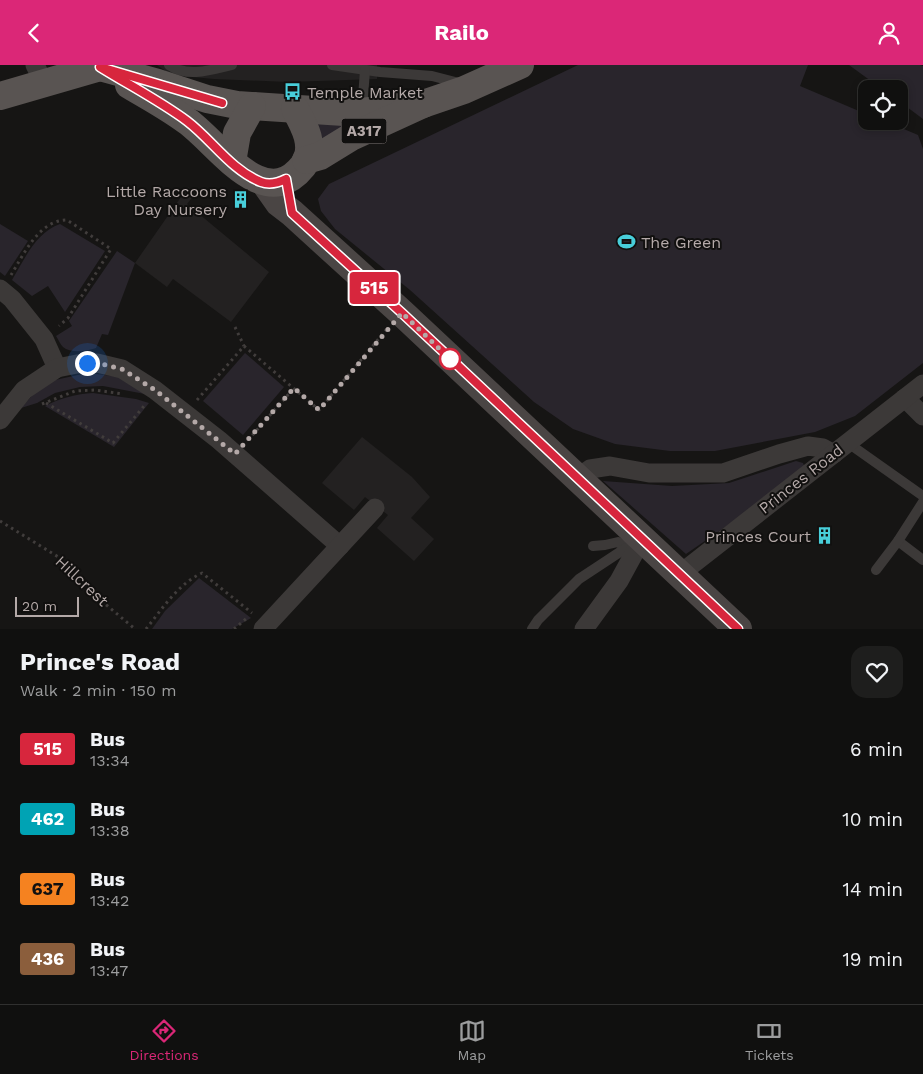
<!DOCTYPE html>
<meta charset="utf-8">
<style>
:root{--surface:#10100f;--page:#1e1e1d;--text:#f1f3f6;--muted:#9c9d9e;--line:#30302f;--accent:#db2777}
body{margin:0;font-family:"Work Sans",sans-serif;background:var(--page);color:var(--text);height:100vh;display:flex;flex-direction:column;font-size:19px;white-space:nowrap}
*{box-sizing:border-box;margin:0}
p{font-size:16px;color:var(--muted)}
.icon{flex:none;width:28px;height:28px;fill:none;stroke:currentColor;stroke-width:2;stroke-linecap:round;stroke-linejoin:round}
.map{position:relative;height:564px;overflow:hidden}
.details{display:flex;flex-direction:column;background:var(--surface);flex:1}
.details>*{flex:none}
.badge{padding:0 10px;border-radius:4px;font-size:18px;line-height:32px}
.buttons{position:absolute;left:858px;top:15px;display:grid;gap:10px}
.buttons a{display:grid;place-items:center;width:50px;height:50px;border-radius:10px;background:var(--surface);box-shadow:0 2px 8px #0003,0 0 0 1px var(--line);font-size:25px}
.scale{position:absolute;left:15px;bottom:12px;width:64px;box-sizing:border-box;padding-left:5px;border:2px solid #b4a9a8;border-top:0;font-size:14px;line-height:18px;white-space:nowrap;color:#b4a9a8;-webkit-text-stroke:4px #11100f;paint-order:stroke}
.you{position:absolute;width:25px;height:25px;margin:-12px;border:4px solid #fff;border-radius:50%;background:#1a73e8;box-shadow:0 0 0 8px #1a73e833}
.map>.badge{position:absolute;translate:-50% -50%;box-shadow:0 0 0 2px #fff}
.round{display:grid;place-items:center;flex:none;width:52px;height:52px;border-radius:15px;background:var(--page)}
.headline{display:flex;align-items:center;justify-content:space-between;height:85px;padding:0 20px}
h1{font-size:24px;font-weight:700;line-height:38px}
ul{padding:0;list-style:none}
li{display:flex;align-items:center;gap:15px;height:70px;padding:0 20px}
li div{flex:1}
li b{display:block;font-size:19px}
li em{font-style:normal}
li .badge{min-width:55px;font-weight:700;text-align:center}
header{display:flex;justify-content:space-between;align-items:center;height:65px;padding:0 20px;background:var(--accent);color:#fff;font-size:22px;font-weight:700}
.tab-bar{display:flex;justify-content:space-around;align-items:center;height:70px;border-top:1px solid var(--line);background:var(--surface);font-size:14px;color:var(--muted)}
.tab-bar a{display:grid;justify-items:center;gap:2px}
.tab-bar .active{color:var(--accent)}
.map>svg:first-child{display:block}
</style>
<header><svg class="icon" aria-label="back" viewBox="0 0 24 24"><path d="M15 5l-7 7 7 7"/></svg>Railo<svg class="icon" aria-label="person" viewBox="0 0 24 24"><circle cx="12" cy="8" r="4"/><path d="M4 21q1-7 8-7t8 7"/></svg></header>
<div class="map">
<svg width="923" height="564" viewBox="0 0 923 564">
<rect width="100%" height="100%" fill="#161514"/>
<g fill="#232121">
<polygon points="157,0 377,0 377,14 288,17 214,14 171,10"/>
<polygon points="188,122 195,129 187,139 269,207 231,257 173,214 167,222 135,198"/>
<polygon points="362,372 412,412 430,432 411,453 434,474 414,496 377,463 388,450 365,432 354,445 322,418"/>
</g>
<g fill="#29252c">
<polygon points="578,0 808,0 800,21 866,49 866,56 885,56 918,70 923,84 923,298 855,351 815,367 715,386 670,386 615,379 573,364 534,337 410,225 335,164 321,146 318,134 329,119"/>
<polygon points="849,0 920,0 923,1 923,54 899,36 899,24 882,24"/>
<polygon points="339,54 343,65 320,80 314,55"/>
<polygon points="0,159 28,176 5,211 0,207"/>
<path d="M60,159l45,27 -40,61 -17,-26 -16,10 -20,-16c12,-20 24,-48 48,-56z"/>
<path d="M117,186l18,12 -27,72 -6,-1 -6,14c-9,3 -25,6 -33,-1 -3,-3 -5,-8 -7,-11l16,-10 -3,-5z"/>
<polygon points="245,288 284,322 243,370 203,336"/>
<polygon points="87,308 122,312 150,330 103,321 80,322 55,328 37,338 21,343 38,324 55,315"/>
<path d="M93,328l43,6 13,4 -35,44 -69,-41c15,-8 31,-12 48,-13z"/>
<polygon points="796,396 803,398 805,403 802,409 686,489 603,416 672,421 729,418"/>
<polygon points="199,513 251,553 232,564 152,564 165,546"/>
</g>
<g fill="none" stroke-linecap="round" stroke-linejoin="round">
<g stroke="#413d3c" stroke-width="3" stroke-dasharray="2.5 4" stroke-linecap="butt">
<path d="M11,210c13,-21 28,-55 56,-55l44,29 -43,69 -9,8"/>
<polyline points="235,262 244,281"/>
<polyline points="197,335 244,281 319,345 386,265"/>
<polyline points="46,338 113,378 144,341"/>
<polyline points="42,339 75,326 95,325 123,329"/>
<polyline points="248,375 294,323"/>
<polyline points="0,456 60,493 79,517 135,564"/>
<path d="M146,564c16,-20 32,-45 56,-56l50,40"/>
<polyline points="234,564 247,553"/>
</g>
<g stroke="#3c3938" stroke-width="10">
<path d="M169,0c19,13 42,5 63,0"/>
<polyline points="332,0 380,7 432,11 463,19"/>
<polyline points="362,46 365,5"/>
<polyline points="848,378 923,431"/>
<polyline points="898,476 923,495"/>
<polyline points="593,481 605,480 618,477 626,483"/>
<polyline points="876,505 898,476 923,437"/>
<polyline points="532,564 538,555 579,514 626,483 637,483"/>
</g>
<g stroke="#3c3938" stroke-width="19">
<polyline points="35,0 44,18"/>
<polyline points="0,224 12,234 44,274 57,303"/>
<polyline points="905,333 923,351"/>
<polyline points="0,355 24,325 57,303 77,299 97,298 122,304 155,325 219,375 340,481"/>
<polyline points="577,413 590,404 610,401 649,408 723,408 779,389 808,381 823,383 834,389"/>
<polyline points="680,509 923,319"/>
<polyline points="263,564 375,443"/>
<polyline points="584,564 619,516 637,483 646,477"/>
</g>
<polyline stroke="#4a4544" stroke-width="28" points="265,118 279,138 292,148 402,248 738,564"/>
<g stroke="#595452" stroke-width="28">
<polyline points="100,2 158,18 207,34 237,40 344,47 362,47 423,39"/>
<path d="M129,20c19,11 39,22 58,36 31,22 77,94 116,45 14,-18 1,-41 -8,-57"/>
<polyline points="0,31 100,2"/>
<polyline points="306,95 320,91 351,72 423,39 464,25 520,0"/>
<polyline points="232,97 237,68 252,41"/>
</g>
</g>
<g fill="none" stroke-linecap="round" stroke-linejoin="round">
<defs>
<path id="line" d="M222,38l-122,-36c29,18 60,34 87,54 25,19 44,49 74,61 8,3 17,1 25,-3l6,34 110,100 336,316"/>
</defs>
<use href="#line" stroke="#fff" stroke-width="11"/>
<use href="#line" stroke="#d7263d" stroke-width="8"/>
<polyline stroke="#b4a9a8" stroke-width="5" stroke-dasharray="0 9" points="87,298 97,298 122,304 155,325 235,389 294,323 319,345 402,248 450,294"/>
</g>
<defs>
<symbol id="bus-bare" viewBox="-9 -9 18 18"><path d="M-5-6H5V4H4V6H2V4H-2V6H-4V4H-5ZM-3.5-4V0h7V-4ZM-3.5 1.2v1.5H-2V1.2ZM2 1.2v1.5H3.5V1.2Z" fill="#48ceda" stroke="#11100f" stroke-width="2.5" paint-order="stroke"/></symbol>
<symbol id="building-bare" viewBox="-9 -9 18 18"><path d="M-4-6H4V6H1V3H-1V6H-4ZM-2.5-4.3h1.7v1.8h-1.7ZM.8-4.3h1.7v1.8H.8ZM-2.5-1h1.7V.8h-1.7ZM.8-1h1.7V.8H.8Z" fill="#48ceda" stroke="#11100f" stroke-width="2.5" paint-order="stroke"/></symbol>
<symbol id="stadium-bare" viewBox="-9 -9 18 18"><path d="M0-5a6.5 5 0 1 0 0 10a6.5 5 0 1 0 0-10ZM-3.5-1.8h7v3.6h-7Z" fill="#48ceda" stroke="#11100f" stroke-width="2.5" paint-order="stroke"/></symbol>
</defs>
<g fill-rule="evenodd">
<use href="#bus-bare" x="280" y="14" width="25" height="25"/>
<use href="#building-bare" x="228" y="122" width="25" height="25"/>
<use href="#stadium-bare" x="614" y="164" width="25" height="25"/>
<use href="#building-bare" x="812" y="458" width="25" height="25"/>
</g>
<circle fill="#fff" stroke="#d7263d" stroke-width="2.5" cx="450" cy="294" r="10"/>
<g text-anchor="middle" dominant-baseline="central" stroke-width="4" stroke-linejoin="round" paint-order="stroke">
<rect fill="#11100f" stroke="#837b7a" stroke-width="1" x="341.5" y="53.5" width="45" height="25" rx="4"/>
<g font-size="15" font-weight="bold" fill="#b4a9a8">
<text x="364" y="66">A317</text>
</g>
<g font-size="16" fill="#b4a9a8" stroke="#11100f" text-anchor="start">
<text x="307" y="27">Temple Market</text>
<text x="227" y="126" text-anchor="end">Little Raccoons<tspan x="227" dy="18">Day Nursery</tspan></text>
<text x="641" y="177">The Green</text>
<text x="811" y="471" text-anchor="end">Princes Court</text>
</g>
<g font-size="16" fill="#b4a9a8" stroke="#11100f">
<text transform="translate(801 414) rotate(-38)">Princes Road</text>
<text transform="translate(82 516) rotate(43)">Hillcrest</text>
</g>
</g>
</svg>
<div class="buttons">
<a><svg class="icon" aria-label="locate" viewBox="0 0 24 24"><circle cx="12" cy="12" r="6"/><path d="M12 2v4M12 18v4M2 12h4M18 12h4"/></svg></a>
</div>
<div class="scale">20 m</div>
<div class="you" style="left:87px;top:298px"></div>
<b class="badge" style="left:374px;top:223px;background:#d7263d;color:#fff">515</b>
</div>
<section class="details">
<div class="headline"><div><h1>Prince's Road</h1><p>Walk · 2 min · 150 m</p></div><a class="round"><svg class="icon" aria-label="heart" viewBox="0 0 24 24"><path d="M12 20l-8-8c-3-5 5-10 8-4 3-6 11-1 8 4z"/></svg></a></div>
<ul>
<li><span class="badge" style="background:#d7263d;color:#fff">515</span><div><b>Bus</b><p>13:34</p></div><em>6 min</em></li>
<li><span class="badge" style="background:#00a3b4;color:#fff">462</span><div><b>Bus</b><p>13:38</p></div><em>10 min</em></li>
<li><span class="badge" style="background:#f58220;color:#111">637</span><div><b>Bus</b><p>13:42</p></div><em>14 min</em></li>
<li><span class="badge" style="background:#8b5e3c;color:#fff">436</span><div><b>Bus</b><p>13:47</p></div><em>19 min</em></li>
</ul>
</section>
<nav class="tab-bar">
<a class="active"><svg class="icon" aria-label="directions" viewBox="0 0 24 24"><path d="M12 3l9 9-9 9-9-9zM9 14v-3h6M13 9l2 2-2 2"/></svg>Directions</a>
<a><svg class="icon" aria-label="map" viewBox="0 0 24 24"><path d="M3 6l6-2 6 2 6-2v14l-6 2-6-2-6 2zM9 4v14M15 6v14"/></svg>Map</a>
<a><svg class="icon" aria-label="tickets" viewBox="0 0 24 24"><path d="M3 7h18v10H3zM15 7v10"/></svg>Tickets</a>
</nav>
